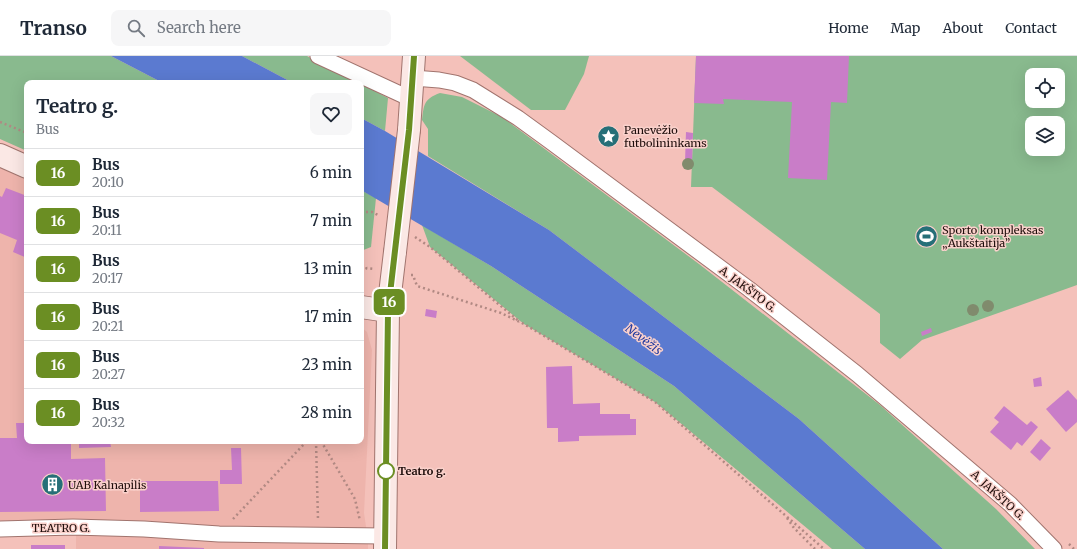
<!DOCTYPE html>
<meta charset="utf-8">
<style>
:root{--surface:#fff;--page:#f6f6f7;--text:#1f2937;--muted:#747a83;--line:#e0e1e3}
body{margin:0;font-family:Merriweather,serif;background:var(--page);color:var(--text);height:100vh;display:flex;flex-direction:column;font-size:15px;white-space:nowrap}
*{box-sizing:border-box;margin:0}
p{font-size:13px;color:var(--muted)}
.icon{flex:none;width:22px;height:22px;fill:none;stroke:currentColor;stroke-width:2;stroke-linecap:round;stroke-linejoin:round}
.map{position:relative;flex:1;overflow:hidden}
.details{position:absolute;left:24px;top:24px;width:340px;height:364px;display:flex;flex-direction:column;background:var(--surface);border-radius:8px;box-shadow:0 4px 16px #0002}
.details>*{flex:none}
.badge{padding:0 8px;border-radius:6px;font-size:14px;line-height:26px}
.tools{position:absolute;left:1025px;top:12px;display:grid;gap:8px}
.tools a{display:grid;place-items:center;width:40px;height:40px;border-radius:8px;background:var(--surface);box-shadow:0 4px 16px #0002;font-size:20px}
.map>.badge{position:absolute;translate:-50% -50%;box-shadow:0 0 0 2px #fff}
.round{display:grid;place-items:center;flex:none;width:42px;height:42px;border-radius:8px;background:var(--page)}
.head{display:flex;align-items:center;justify-content:space-between;height:68px;padding:0 12px}
h1{font-size:19px;font-weight:700;line-height:30px}
ul{padding:0;list-style:none}
li{display:flex;align-items:center;gap:12px;height:48px;padding:0 12px;border-top:1px solid var(--line)}
li div{flex:1}
li b{display:block;font-size:15px}
li em{font-style:normal}
li .badge{min-width:44px;font-weight:700;text-align:center}
header{display:flex;align-items:center;gap:24px;box-sizing:border-box;height:56px;padding:0 20px;background:var(--surface);border-bottom:1px solid var(--line)}
header strong{font-size:19px}
nav{display:flex;gap:22px;margin-inline-start:auto;font-size:14px}
.search{width:280px;height:36px;background:var(--page);display:flex;align-items:center;gap:10px;box-sizing:border-box;padding:0 14px;border-radius:8px;color:var(--muted);font-size:15px}
.map>svg:first-child{display:block}
</style>
<header>
<strong>Transo</strong>
<div class="search"><svg class="icon" aria-label="search" viewBox="0 0 24 24"><circle cx="10" cy="10" r="6"/><path d="M15 15l6 6"/></svg>Search here</div>
<nav><a>Home</a><a>Map</a><a>About</a><a>Contact</a></nav>
</header>
<div class="map">
<svg width="1077" height="493" viewBox="0 0 1077 493">
<rect width="100%" height="100%" fill="#f4c1ba"/>
<polygon fill="#eeb4ac" points="0,112 27,124 27,385 361,385 361,271 367,276 372,294 364,457 368,484 368,493 76,493 76,477 71,464 0,465"/>
<g fill="#89ba8e" fill-rule="evenodd">
<polygon points="0,0 111,0 163,27 27,27 27,95 0,83"/>
<polygon points="242,0 307,0 360,27 293,27"/>
<polygon points="460,0 589,0 584,18 565,54 531,54"/>
<path d="M696,0h381v229l-155,55 -22,19 -20,-16v-29l-168,-127h-21zM1032,19h26v26h-26zM1032,67h26v26h-26z"/>
<polygon points="361,28 388,42 385,75 361,62"/>
<path d="M440,37l22,4 40,20 197,147 181,141 116,104 39,40h-92l-144,-130 -250,-189 -121,-74v-27l-6,-9c2,-16 2,-21 18,-27z"/>
<polygon points="361,134 376,142 371,191 361,195"/>
<polygon points="422,169 491,210 674,330 865,493 832,493 655,346 524,268 430,191"/>
</g>
<g fill="#5b7ad0">
<polygon points="111,0 242,0 293,27 163,27"/>
<polygon points="361,62 385,75 549,174 799,363 943,493 865,493 674,330 491,210 361,134"/>
</g>
<g fill="#c97dc8">
<polygon points="696,0 849,0 847,47 831,46 827,124 788,122 792,46 723,43 724,48 694,47"/>
<polygon points="686,76 693,77 692,106 685,106"/>
<polygon points="6,132 27,140 27,202 13,196 17,184 0,177 0,140 2,141"/>
<polygon points="426,253 437,255 436,262 425,260"/>
<polygon points="931,272 932,276 922,280 921,276"/>
<polygon points="572,310 573,348 600,347 600,358 630,358 630,363 636,363 636,379 579,380 579,385 558,386 558,372 547,372 546,311"/>
<polygon points="1041,321 1042,330 1034,331 1033,323"/>
<polygon points="1068,334 1077,344 1077,366 1066,376 1046,353"/>
<polygon points="1004,350 1027,369 1031,365 1038,371 1022,390 1017,386 1011,394 990,376 999,366 994,362"/>
<polygon points="16,367 27,367 27,385 71,385 71,403 105,402 106,455 0,456 0,382 17,382"/>
<polygon points="1041,383 1051,392 1040,405 1030,396"/>
<polygon points="79,385 110,385 111,391 79,392"/>
<polygon points="231,392 241,392 242,428 220,428 220,414 232,414"/>
<polygon points="140,425 218,425 219,455 140,456"/>
<rect x="31" y="489" width="34" height="4"/>
<polygon points="159,490 204,492 204,493 159,493"/>
</g>
<g fill="none" stroke-linecap="round" stroke-linejoin="round">
<defs>
<g id="minor">
<polyline points="318,0 411,43"/>
<polyline points="413,22 439,24 455,27 473,34 518,62 551,86 749,233 857,318 1010,448 1054,493"/>
<polyline points="0,473 73,471 144,473 219,478 385,480"/>
</g>
<g id="secondary">
<polyline points="409,74 414,0"/>
<polyline points="0,99 27,111"/>
<polyline points="361,251 388,255"/>
<polyline points="385,493 388,255 395,196"/>
</g>
</defs>
<use href="#minor" stroke="#a1746e" stroke-width="17"/>
<use href="#secondary" stroke="#a1746e" stroke-width="24"/>
<g stroke="#b18983" stroke-width="2.5" stroke-dasharray="2 3" stroke-linecap="butt">
<polyline points="0,66 27,77"/>
<polyline points="361,156 372,156 380,160"/>
<polyline points="415,181 430,191 520,266"/>
<polyline points="361,215 367,212 375,213"/>
<polyline points="411,219 413,219 417,230 501,257 524,268 655,346 824,493"/>
<polyline points="316,385 318,464"/>
<polyline points="321,385 355,443 360,465"/>
<polyline points="787,462 794,472 815,493"/>
<polyline points="233,463 307,385"/>
<polyline points="1069,488 1074,493"/>
</g>
<use href="#minor" stroke="#fff" stroke-width="15"/>
<use href="#secondary" stroke="#fbe8e5" stroke-width="22"/>
<defs>
<polyline id="secondary-bridge" points="395,196 409,74"/>
</defs>
<use href="#secondary-bridge" stroke="#a1746e" stroke-width="24" stroke-linecap="butt"/>
<use href="#secondary-bridge" stroke="#fbe8e5" stroke-width="22"/>
</g>
<g fill="#808b6d">
<circle cx="688" cy="108" r="6"/>
<circle cx="988" cy="250" r="6"/>
<circle cx="973" cy="254" r="6"/>
</g>
<g fill="none" stroke-linecap="round" stroke-linejoin="round">
<defs>
<polyline id="line" points="385,493 388,255 409,74 414,0"/>
</defs>
<use href="#line" stroke="#fff" stroke-width="9"/>
<use href="#line" stroke="#6b8e23" stroke-width="6"/>
</g>
<defs>
<symbol id="sight-disc" viewBox="-11 -11 22 22"><circle r="9.5" fill="#266f78" stroke="#fad1cb"/><path d="M0-6L1.8-2.2L6-1.7L2.9 1.2L3.7 5.4L0 3.3L-3.7 5.4L-2.9 1.2L-6-1.7L-1.8-2.2Z" fill="#fff"/></symbol>
<symbol id="stadium-disc" viewBox="-11 -11 22 22"><circle r="9.5" fill="#266f78" stroke="#fad1cb"/><path d="M0-5a6.5 5 0 1 0 0 10a6.5 5 0 1 0 0-10ZM-3.5-1.8h7v3.6h-7Z" fill="#fff"/></symbol>
<symbol id="building-disc" viewBox="-11 -11 22 22"><circle r="9.5" fill="#266f78" stroke="#fad1cb"/><path d="M-4-6H4V6H1V3H-1V6H-4ZM-2.5-4.3h1.7v1.8h-1.7ZM.8-4.3h1.7v1.8H.8ZM-2.5-1h1.7V.8h-1.7ZM.8-1h1.7V.8H.8Z" fill="#fff"/></symbol>
</defs>
<g fill-rule="evenodd">
<use href="#sight-disc" x="596" y="68" width="25" height="25"/>
<use href="#stadium-disc" x="914" y="168" width="25" height="25"/>
<use href="#building-disc" x="40" y="416" width="25" height="25"/>
</g>
<circle fill="#fff" stroke="#6b8e23" stroke-width="2" cx="386" cy="415" r="8"/>
<g text-anchor="middle" dominant-baseline="central" stroke-width="3" stroke-linejoin="round" paint-order="stroke">
<g font-size="11" fill="#1f0e0c" stroke="#fad1cb" text-anchor="start">
<text x="624" y="74">Panevėžio<tspan x="624" dy="13">futbolininkams</tspan></text>
<text x="942" y="174">Sporto kompleksas<tspan x="942" dy="13">„Aukštaitija”</tspan></text>
<text x="68" y="429">UAB Kalnapilis</text>
</g>
<g font-size="11" fill="#1f0e0c" stroke="#fad1cb">
<text transform="translate(748 233) rotate(37)">A. JAKŠTO G.</text>
<text transform="translate(998 439) rotate(42)">A. JAKŠTO G.</text>
<text x="61" y="472">TEATRO G.</text>
</g>
<g font-size="11" font-weight="bold" fill="#1f0e0c" stroke="#fad1cb" text-anchor="start">
<text x="398" y="415">Teatro g.</text>
</g>
<g font-size="12" font-style="italic" fill="#21399e" stroke="#fad1cb">
<text transform="translate(644 283) rotate(37)">Nevėžis</text>
</g>
</g>
</svg>
<div class="tools">
<a><svg class="icon" aria-label="locate" viewBox="0 0 24 24"><circle cx="12" cy="12" r="6"/><path d="M12 2v4M12 18v4M2 12h4M18 12h4"/></svg></a>
<a><svg class="icon" aria-label="layers" viewBox="0 0 24 24"><path d="M12 4l9 5-9 5-9-5zM3 14l9 5 9-5"/></svg></a>
</div>
<b class="badge" style="left:389px;top:246px;background:#6b8e23;color:#fff">16</b>
<section class="details">
<div class="head"><div><h1>Teatro g.</h1><p>Bus</p></div><a class="round"><svg class="icon" aria-label="heart" viewBox="0 0 24 24"><path d="M12 20l-8-8c-3-5 5-10 8-4 3-6 11-1 8 4z"/></svg></a></div>
<ul>
<li><span class="badge" style="background:#6b8e23;color:#fff">16</span><div><b>Bus</b><p>20:10</p></div><em>6 min</em></li>
<li><span class="badge" style="background:#6b8e23;color:#fff">16</span><div><b>Bus</b><p>20:11</p></div><em>7 min</em></li>
<li><span class="badge" style="background:#6b8e23;color:#fff">16</span><div><b>Bus</b><p>20:17</p></div><em>13 min</em></li>
<li><span class="badge" style="background:#6b8e23;color:#fff">16</span><div><b>Bus</b><p>20:21</p></div><em>17 min</em></li>
<li><span class="badge" style="background:#6b8e23;color:#fff">16</span><div><b>Bus</b><p>20:27</p></div><em>23 min</em></li>
<li><span class="badge" style="background:#6b8e23;color:#fff">16</span><div><b>Bus</b><p>20:32</p></div><em>28 min</em></li>
</ul>
</section>
</div>
